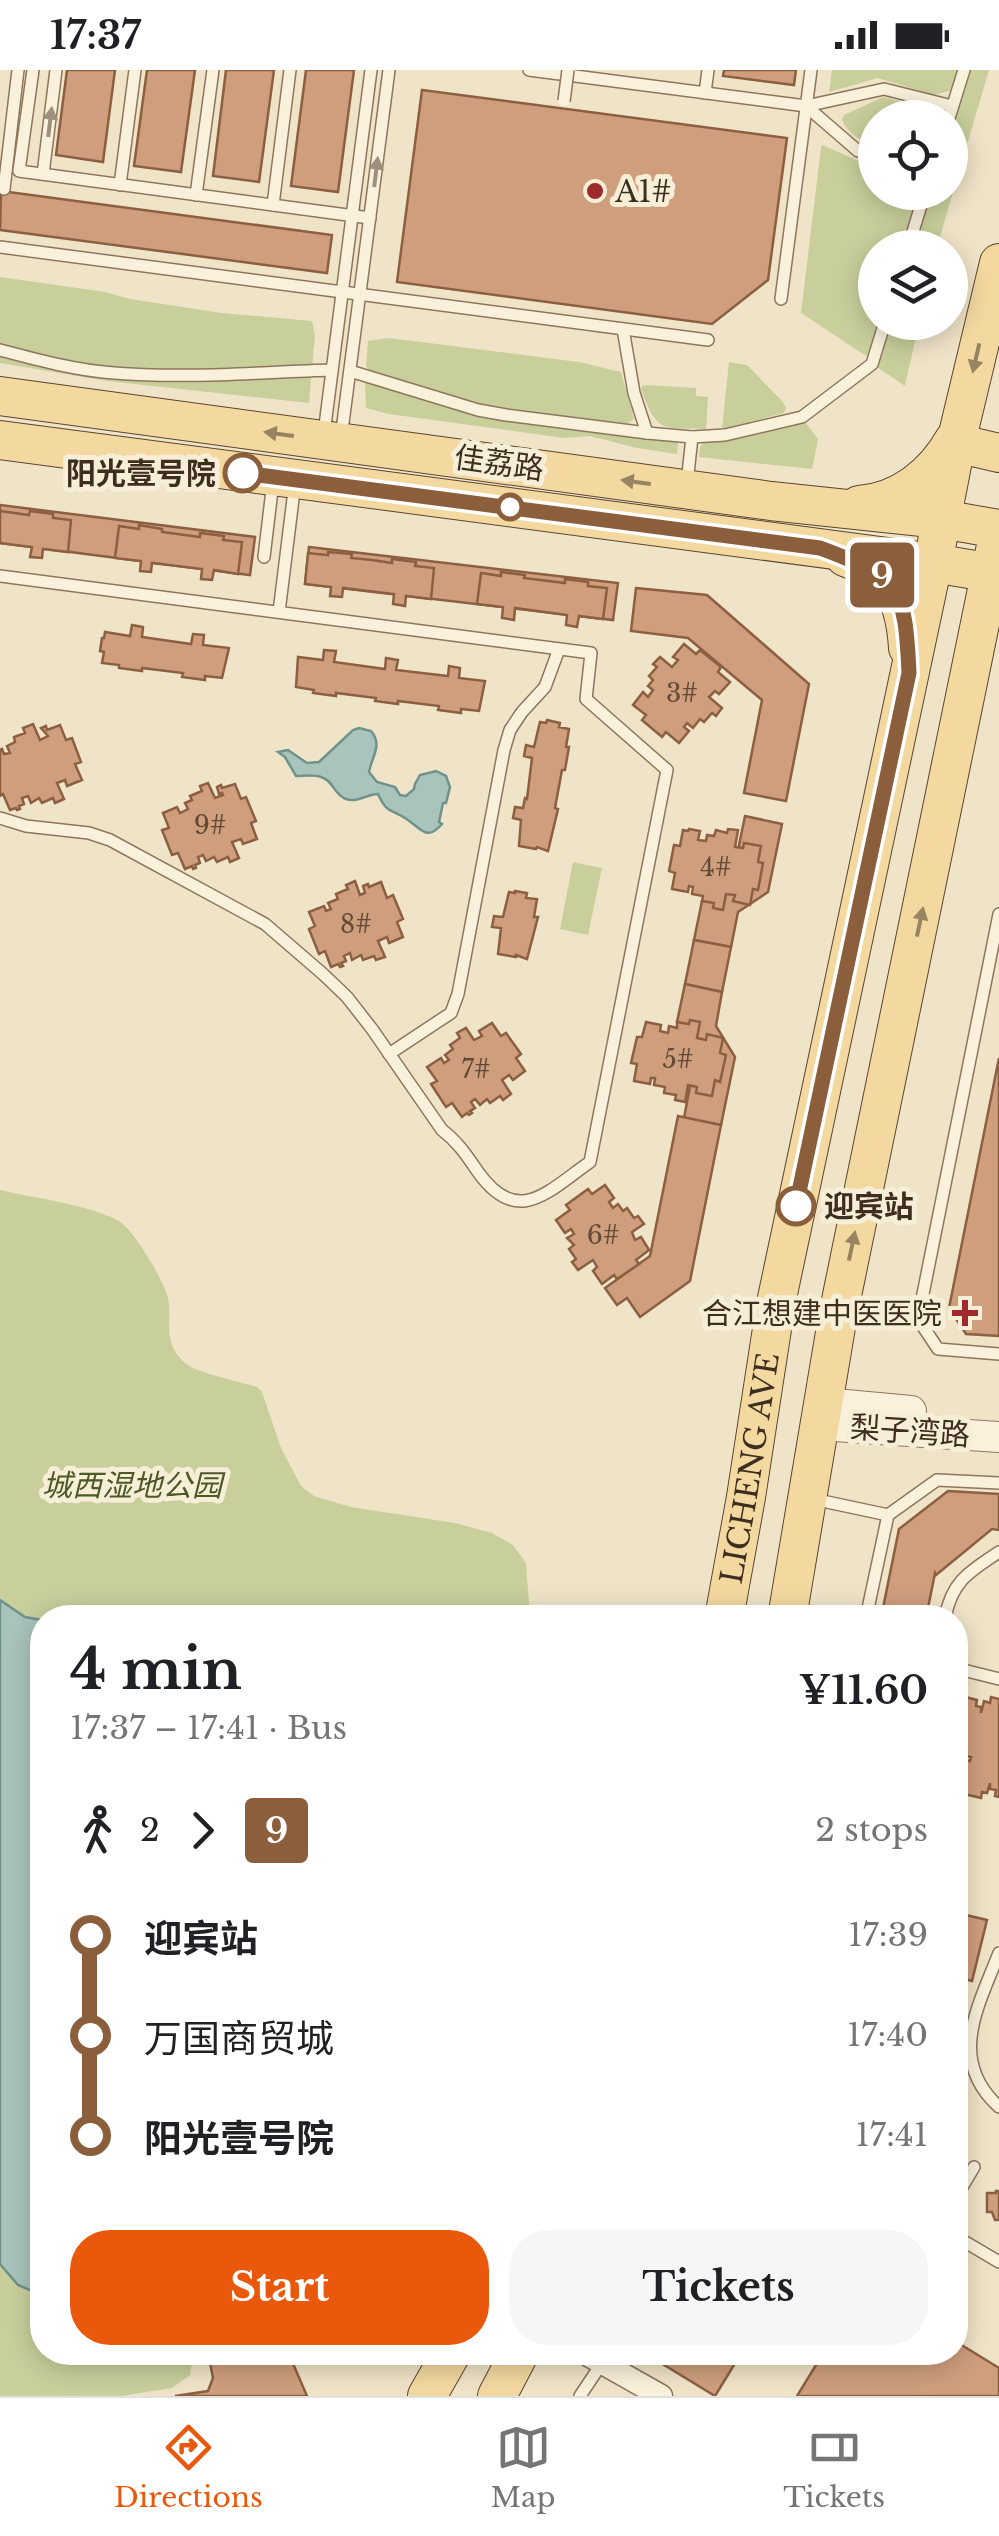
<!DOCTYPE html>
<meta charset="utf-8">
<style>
:root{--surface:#fff;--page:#f6f6f6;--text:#202124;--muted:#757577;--line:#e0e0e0;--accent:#ea580c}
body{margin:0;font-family:"Libre Baskerville","Noto Sans SC",serif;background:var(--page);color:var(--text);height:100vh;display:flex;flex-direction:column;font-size:38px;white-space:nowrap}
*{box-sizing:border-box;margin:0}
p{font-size:32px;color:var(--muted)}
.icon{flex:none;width:55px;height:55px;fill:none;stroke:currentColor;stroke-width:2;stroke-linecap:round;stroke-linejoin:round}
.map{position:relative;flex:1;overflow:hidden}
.side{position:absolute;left:30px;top:1535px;width:938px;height:760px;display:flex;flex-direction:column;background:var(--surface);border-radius:40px;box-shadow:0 5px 25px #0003}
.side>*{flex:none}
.badge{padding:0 20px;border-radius:8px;font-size:35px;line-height:65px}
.tools{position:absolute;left:858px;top:30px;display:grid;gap:20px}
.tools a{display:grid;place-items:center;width:110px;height:110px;border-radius:50%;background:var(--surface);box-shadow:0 5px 25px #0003;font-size:50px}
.map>.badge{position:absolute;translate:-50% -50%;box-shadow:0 0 0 5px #fff}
.legs{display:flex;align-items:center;gap:15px;height:110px;padding:0 40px;font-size:32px}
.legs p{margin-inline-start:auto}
.overview{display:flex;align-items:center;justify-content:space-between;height:170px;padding:0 40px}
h1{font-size:55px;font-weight:800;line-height:75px}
.cta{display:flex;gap:20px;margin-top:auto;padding:20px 40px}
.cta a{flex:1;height:115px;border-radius:40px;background:var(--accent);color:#fff;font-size:40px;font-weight:800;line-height:115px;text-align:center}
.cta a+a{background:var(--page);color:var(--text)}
ul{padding:0 40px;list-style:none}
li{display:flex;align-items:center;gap:35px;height:100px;font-size:38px}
li i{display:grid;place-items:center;width:15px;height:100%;margin:0 12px;background:currentColor}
li i::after{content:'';width:25px;height:25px;margin:-12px;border:8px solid;border-radius:50%;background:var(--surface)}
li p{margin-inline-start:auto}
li:first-child i{background:linear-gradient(#0000 50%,currentColor 0)}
li:last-child i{background:linear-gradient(currentColor 50%,#0000 0)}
.status{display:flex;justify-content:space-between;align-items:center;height:70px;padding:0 50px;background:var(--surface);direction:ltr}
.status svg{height:28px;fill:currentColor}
.menu{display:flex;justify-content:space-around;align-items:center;height:140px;border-top:2px solid var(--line);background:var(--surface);font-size:28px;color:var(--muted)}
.menu a{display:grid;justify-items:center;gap:5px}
.menu .on{color:var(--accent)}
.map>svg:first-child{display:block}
</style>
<div class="status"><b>17:37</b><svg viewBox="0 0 49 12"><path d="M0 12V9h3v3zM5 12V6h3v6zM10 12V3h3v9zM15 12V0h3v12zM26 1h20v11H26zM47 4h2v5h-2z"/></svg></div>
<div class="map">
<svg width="999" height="2326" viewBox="0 0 999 2326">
<rect width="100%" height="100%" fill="#f0e4c8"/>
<g fill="#c9cf9b">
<polygon points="832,0 959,0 953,20 934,25 878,8 829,22"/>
<polygon points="969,0 989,0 937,177 914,178 931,123 950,122 950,62"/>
<path d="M883,27l43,11 5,9 -56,1v28c-12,-3 -30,-15 -33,-27l2,-4z"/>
<polygon points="823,75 856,90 875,93 875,122 921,123 903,177 875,178 875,252 879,253 871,282 866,286 801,243 821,77"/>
<polygon points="0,207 105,222 130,229 222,243 312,251 315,265 309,333 107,311 0,293"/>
<polygon points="891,253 919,253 905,316 877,297"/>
<polygon points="389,268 579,292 621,302 634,349 624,356 493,339 370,302 366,296 368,271"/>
<polygon points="729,292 747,295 783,332 786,338 784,343 722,359"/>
<polygon points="365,311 374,311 476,345 678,372 677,384 637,378 590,366 564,368 389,344 366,338"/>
<path d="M647,315l49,3v8l12,1 -2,32c-44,-1 -49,4 -65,-40l1,-3z"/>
<polygon points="806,353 818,369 812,399 699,387 700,377 703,373 735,369"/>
<polygon points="573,792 602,798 588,865 560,859"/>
<path d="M0,1120c34,8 90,15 119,31 15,9 45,60 49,77 5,24 -7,44 17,65 11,10 56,19 72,24l5,5 19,56 20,38 13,10 37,11 104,16 37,10 21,12 13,18 4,54 -488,1v734l152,1 -4,22 -18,13 -50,8h-122z"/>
</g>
<g fill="#a9c4bc" stroke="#6f938a" stroke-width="2.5">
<path d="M359,658l12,3c12,14 1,25 -2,41l8,10 18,5 5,8 6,1 8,-7 1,-5 5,-9 16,-4 10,5 4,11 -4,16h-3l-4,19 3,2c-15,17 -20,6 -34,-4 -16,-12 -20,-4 -30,-26 -11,0 -20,9 -32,5 -12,-4 -13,-19 -25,-22 -7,-3 -18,-1 -25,-1l-11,-19 -7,-5 10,-2 19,13 12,-1 34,-32z"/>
<polygon points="0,1530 25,1547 42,1550 42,2225 18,2215 0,2194"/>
</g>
<g fill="#cf9f7d" stroke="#8d5f41" stroke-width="2.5">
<polygon points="67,0 115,0 103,92 56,85"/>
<polygon points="147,0 195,0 181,102 134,96"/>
<polygon points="226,0 274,0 259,112 213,106"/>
<polygon points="306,0 354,0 338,122 291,116"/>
<polygon points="724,0 796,0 794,15 723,6"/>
<polygon points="422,20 787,68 768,210 712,254 397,212"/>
<polygon points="1,121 332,165 327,203 0,160"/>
<polygon points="0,435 255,467 250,505 0,473"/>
<polygon points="0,441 29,445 30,441 53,444 53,448 71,450 68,482 43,479 42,488 30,487 32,477 0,473"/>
<polygon points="139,455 162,459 162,462 200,467 200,463 224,466 223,470 242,472 238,504 214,500 212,510 201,509 202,499 152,493 151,502 140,501 141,491 115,488 119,456 139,459"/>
<polygon points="309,477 618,513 613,550 305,514"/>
<polygon points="328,482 352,484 351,488 372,490 392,493 392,489 416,492 415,496 434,498 431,529 406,526 405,536 393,534 394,524 343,518 342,527 330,526 331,517 305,514 308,483 328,485"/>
<polygon points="501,502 525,505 524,508 565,513 565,509 588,512 588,516 607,518 603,549 579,546 577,557 566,555 567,545 515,538 514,550 502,548 503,537 477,534 481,503 501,506"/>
<polygon points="636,518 707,525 809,614 786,731 744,723 762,630 688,568 631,561"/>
<polygon points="132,555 143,557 142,567 191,574 193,564 204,565 203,575 229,578 222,608 205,606 205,610 182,607 183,603 142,598 142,601 119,598 119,595 102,593 104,582 100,581 102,568 104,568 105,562 130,566"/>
<polygon points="684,574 696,584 700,580 721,597 718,602 730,612 719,624 715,621 709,627 722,638 716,646 712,643 704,652 700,649 693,658 687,653 684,657 689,661 679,673 666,662 662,667 642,650 646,645 633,635 643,622 648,627 653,620 648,616 653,610 649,606 657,597 653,594 660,587 672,597 678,590 673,587"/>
<polygon points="324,580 336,581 334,592 385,599 386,588 398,590 396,600 448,606 449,596 460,598 459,608 485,611 479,641 461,639 461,643 438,640 439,636 398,631 398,634 375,631 376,628 336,623 336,626 313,623 314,620 296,617 298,587 323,590"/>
<polygon points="547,650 560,653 559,657 569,659 566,677 569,677 565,700 562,700 555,738 558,739 548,781 537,777 536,779 519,776 521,750 513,748 515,737 523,738 525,728 527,729 532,688 524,686 526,675 534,677 540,652 546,653"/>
<polygon points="33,654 40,670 48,666 41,658 46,656 47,660 60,655 66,670 72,668 81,692 75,694 82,710 67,716 65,710 57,713 64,729 55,733 53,728 42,733 39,728 31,733 28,726 22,728 24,734 19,736 20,739 17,740 16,738 10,740 3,724 0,726 0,680 2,679 4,684 10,683 7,676 15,672 14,667 25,663 23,658"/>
<polygon points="208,713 215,728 223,725 222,723 219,724 217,717 221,715 222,718 235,714 241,729 246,727 256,751 251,753 257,769 243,774 241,769 232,772 239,788 230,792 228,787 217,792 214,787 206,791 203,785 198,787 200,793 195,795 196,798 193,799 192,796 185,799 178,783 172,785 162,760 169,758 163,743 177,737 180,743 188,739 185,733 192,730 190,726 202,721 200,716"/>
<polygon points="745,746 782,754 768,822 738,842 731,877 694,870 702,831 731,814"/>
<polygon points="689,759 700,761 698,770 706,771 707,765 714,766 716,760 727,763 728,759 738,760 735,777 743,778 744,773 761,776 758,792 763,793 758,820 753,819 750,835 733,831 735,825 726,824 723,840 713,838 714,833 702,831 703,826 692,824 693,817 689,816 688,822 672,819 675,803 669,801 674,775 680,776 683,760 688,761"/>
<polygon points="355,811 360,825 365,823 363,816 368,814 369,817 381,812 387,828 393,825 403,849 397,852 403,867 389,873 387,867 378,871 385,887 376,890 374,886 363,890 361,885 352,890 350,883 344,886 346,891 341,893 343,896 340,897 338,894 331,897 325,881 319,884 309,859 315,856 309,842 324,836 326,841 331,839 328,833 338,829 336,824 348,819 346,815"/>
<polygon points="515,821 527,823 526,828 537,829 534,847 538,847 527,889 516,885 516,887 498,884 501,858 492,857 494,846 503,847 509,822 515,823"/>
<polygon points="694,870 731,877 722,922 685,914"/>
<polygon points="685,914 722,922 716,956 735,987 721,1055 684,1048 697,979 677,952"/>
<polygon points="690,950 700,952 697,968 706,970 707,964 723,968 720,983 726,985 720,1012 715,1010 712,1026 696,1023 697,1017 688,1015 685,1032 675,1030 676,1025 664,1023 665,1017 654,1015 655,1008 651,1008 650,1014 634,1011 637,994 631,993 637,967 642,967 646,952 661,955 660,961 668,963 669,956 677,958 677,952 689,954"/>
<polygon points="492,953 501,966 506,963 521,984 516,988 525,1001 513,1010 509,1005 502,1010 511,1024 503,1030 500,1026 490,1033 487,1029 480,1035 475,1029 471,1032 475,1038 470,1041 472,1043 469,1045 467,1043 462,1047 452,1033 446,1037 431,1014 437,1011 427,997 441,988 444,993 449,990 445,985 453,979 450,975 460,968 457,963 466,958 474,970 482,966 479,961"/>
<polygon points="999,988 999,1266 966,1264 949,1238"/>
<polygon points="678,1046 721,1055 690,1211 640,1247 627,1228 617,1235 605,1218 650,1186"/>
<polygon points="605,1115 614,1128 609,1132 613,1138 618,1134 623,1141 627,1138 634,1148 638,1146 644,1154 632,1162 635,1170 641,1167 649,1180 636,1190 639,1194 617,1209 614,1205 602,1214 593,1201 597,1197 593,1190 578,1200 572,1192 576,1189 569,1179 574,1175 567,1168 574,1164 571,1159 565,1163 556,1150 570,1140 566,1135 588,1119 592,1124"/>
<polygon points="948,1421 999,1424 999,1460 992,1459 936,1505 935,1503 926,1548 881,1548 899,1459"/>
<polygon points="957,1625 977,1630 976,1636 981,1637 981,1643 984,1631 990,1633 991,1627 999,1629 999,1727 995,1726 996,1720 990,1719 990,1713 987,1723 982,1722 981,1728 960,1723 966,1690 970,1691 971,1687 964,1686 963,1691 955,1690"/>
<polygon points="955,1843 959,1844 958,1855 959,1849 965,1851 966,1845 987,1850 972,1911 955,1907"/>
<polygon points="996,2121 999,2121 999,2150 995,2150 992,2142 987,2142 987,2123 996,2123"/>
<polygon points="955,2271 999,2298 999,2326 797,2326 824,2282 955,2282"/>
<polygon points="208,2282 288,2282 307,2326 175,2326 208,2321 213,2308"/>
<polygon points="643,2282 742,2282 715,2326"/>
</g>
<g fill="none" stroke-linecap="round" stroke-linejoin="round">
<defs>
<g id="service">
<polyline points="33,0 19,101 370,148"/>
<polyline points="529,0 806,36 884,19 952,36"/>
<polyline points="705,23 708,0"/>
<polyline points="806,36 858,81 875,85"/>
<polyline points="949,48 964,0"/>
<polyline points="43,104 56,0"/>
<polyline points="120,115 135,0"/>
<polyline points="4,119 18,0"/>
<polyline points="196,125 213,0"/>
<polyline points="273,135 290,0"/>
<polyline points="0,177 708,270"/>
<polyline points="908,178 925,122"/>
<polyline points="781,229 811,0"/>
<polyline points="623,259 634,323 647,363"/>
<path d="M0,280c38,10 75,20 114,23 73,6 146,-1 218,-3"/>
<polyline points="350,301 478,340 506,345 647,363 692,367 725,365 802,347 872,294 885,252"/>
<polyline points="324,363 371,0"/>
<polyline points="341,368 389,0"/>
<polyline points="687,413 692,367"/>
<polyline points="264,487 273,412"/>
<path d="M0,506l591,77 -5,46 81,71 -77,392c-42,29 -72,66 -112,10 -11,-16 -20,-30 -36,-42l-70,-101 -25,-32 -24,-23 -58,-50 -155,-84 -21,-7 -63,-7 -26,-8"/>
<polyline points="279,542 295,413"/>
<polyline points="999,844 918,1249 938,1279 999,1284"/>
<polyline points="389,984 451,943 458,924 504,680 510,660 522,642 545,617 559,579"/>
<polyline points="813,1429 888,1445"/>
<polyline points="866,1548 888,1445 937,1410 999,1413"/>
<path d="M945,1548c7,-37 24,-46 54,-66"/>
<polyline points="955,1598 999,1609"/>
<path d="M999,1883c-21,54 -52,107 0,154"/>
<polyline points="955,2129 974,2097"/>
<polyline points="955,2166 999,2192"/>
<polyline points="580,2326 602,2293"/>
</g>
<polyline id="minor" points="583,2282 661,2326"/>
<g id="tertiary">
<polyline points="824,1333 911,1341"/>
<polyline points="820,1355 999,1367"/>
</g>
<g id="primary">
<polyline points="0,326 771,431 941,449 999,459"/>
<polyline points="0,370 933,493 999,504"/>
<polyline points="956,373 999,383"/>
<path d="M859,435c42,-3 75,-30 95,-65"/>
<path d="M845,487c47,18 60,41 63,91"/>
<path id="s1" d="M724,1548l22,-121 30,-194 157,-740 25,-129 41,-171"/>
<polyline points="787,1548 838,1245 999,461"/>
<polyline points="427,2326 452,2282"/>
<polyline points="497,2326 520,2282"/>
</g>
</defs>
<use href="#service" stroke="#8d765c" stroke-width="14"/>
<use href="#minor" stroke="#8d765c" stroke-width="25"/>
<use href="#tertiary" stroke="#8d765c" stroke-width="32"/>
<use href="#primary" stroke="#5b4430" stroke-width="40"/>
<use href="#service" stroke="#faf1dc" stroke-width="11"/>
<use href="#minor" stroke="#faf1dc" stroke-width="22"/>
<use href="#tertiary" stroke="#faf1dc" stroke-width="30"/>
<use href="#primary" stroke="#f3d9a0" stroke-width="38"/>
<defs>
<polyline id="service-bridge" points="564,31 568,0"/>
</defs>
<use href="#service-bridge" stroke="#8d765c" stroke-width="14" stroke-linecap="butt"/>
<use href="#service-bridge" stroke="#faf1dc" stroke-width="11"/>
</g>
<defs><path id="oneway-solid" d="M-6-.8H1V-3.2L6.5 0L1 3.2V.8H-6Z" transform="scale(2.5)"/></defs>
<g fill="#9c907e">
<use href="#oneway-solid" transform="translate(50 52) rotate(-83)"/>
<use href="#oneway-solid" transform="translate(376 102) rotate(-83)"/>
</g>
<g fill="#988460">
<use href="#oneway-solid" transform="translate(976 288) rotate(103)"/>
<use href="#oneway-solid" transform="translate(279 364) rotate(-172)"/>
<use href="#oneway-solid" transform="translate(636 412) rotate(-172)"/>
<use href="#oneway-solid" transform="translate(920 852) rotate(-78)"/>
<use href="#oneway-solid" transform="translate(852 1176) rotate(-78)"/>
</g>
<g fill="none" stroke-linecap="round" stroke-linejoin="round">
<defs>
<path id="line-1" d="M243,403l577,75c81,30 85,40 89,125l-113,533"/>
</defs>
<use href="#line-1" stroke="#fff" stroke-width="22"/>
<use href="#line-1" stroke="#8b5e3c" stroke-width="15"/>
</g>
<g fill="#9e2a2b" stroke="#f7eed8" stroke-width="4">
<circle cx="595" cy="121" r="10"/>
<path d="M960 1228h10v10h10v10h-10v10h-10v-10h-10v-10h10z"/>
</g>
<g fill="#fff" stroke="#8b5e3c" stroke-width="5">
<circle cx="243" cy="403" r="18"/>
<circle cx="510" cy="437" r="12"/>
<circle cx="796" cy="1136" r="18"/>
</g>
<g text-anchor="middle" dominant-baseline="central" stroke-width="10" stroke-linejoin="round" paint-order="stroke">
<g font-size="25" fill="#624a37">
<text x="682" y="623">3#</text>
<text x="210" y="755">9#</text>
<text x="716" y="797">4#</text>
<text x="356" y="854">8#</text>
<text x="678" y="989">5#</text>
<text x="476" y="999">7#</text>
<text x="603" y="1165">6#</text>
</g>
<g font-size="30" fill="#3d2e20" stroke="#f7eed8" text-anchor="start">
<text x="615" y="121">A1#</text>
<text x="942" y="1243" text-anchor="end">合江想建中医医院</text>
</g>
<g font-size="30" fill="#3d2e20" stroke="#f7eed8">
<text transform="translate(499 393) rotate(8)">佳荔路</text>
<text transform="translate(910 1361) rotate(4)">梨子湾路</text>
<text stroke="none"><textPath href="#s1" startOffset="152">LICHENG AVE</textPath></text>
</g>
<g font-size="30" font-weight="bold" fill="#3d2e20" stroke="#f7eed8" text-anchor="end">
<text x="216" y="403">阳光壹号院</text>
<text x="824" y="1136" text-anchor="start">迎宾站</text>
</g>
<g font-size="30" font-style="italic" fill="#4d5a26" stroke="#f7eed8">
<text x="132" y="1415">城西湿地公园</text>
</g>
</g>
</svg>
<div class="tools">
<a><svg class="icon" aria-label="locate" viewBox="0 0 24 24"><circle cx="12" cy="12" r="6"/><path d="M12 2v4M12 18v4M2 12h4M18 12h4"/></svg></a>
<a><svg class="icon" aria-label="layers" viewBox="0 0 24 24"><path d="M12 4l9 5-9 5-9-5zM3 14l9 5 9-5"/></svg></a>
</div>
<b class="badge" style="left:882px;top:505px;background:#8b5e3c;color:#fff">9</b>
<section class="side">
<div class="overview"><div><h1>4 min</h1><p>17:37 – 17:41 · Bus</p></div><b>¥11.60</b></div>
<div class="legs"><svg class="icon" aria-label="walk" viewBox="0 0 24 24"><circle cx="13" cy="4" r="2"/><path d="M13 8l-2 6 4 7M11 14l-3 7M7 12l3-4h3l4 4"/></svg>2<svg class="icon" aria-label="forward" viewBox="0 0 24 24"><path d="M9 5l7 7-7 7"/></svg><b class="badge" style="background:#8b5e3c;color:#fff">9</b><p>2 stops</p></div>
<ul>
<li><i style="color:#8b5e3c"></i><b>迎宾站</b><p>17:39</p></li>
<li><i style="color:#8b5e3c"></i><span>万国商贸城</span><p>17:40</p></li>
<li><i style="color:#8b5e3c"></i><b>阳光壹号院</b><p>17:41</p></li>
</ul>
<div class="cta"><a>Start</a><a>Tickets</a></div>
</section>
</div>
<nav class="menu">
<a class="on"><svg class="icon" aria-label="directions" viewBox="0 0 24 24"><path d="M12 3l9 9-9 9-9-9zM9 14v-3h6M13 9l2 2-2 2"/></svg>Directions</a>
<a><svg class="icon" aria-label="map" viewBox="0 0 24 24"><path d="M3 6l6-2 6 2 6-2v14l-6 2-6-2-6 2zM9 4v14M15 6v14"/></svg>Map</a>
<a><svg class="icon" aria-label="tickets" viewBox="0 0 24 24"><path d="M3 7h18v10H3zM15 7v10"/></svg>Tickets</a>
</nav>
